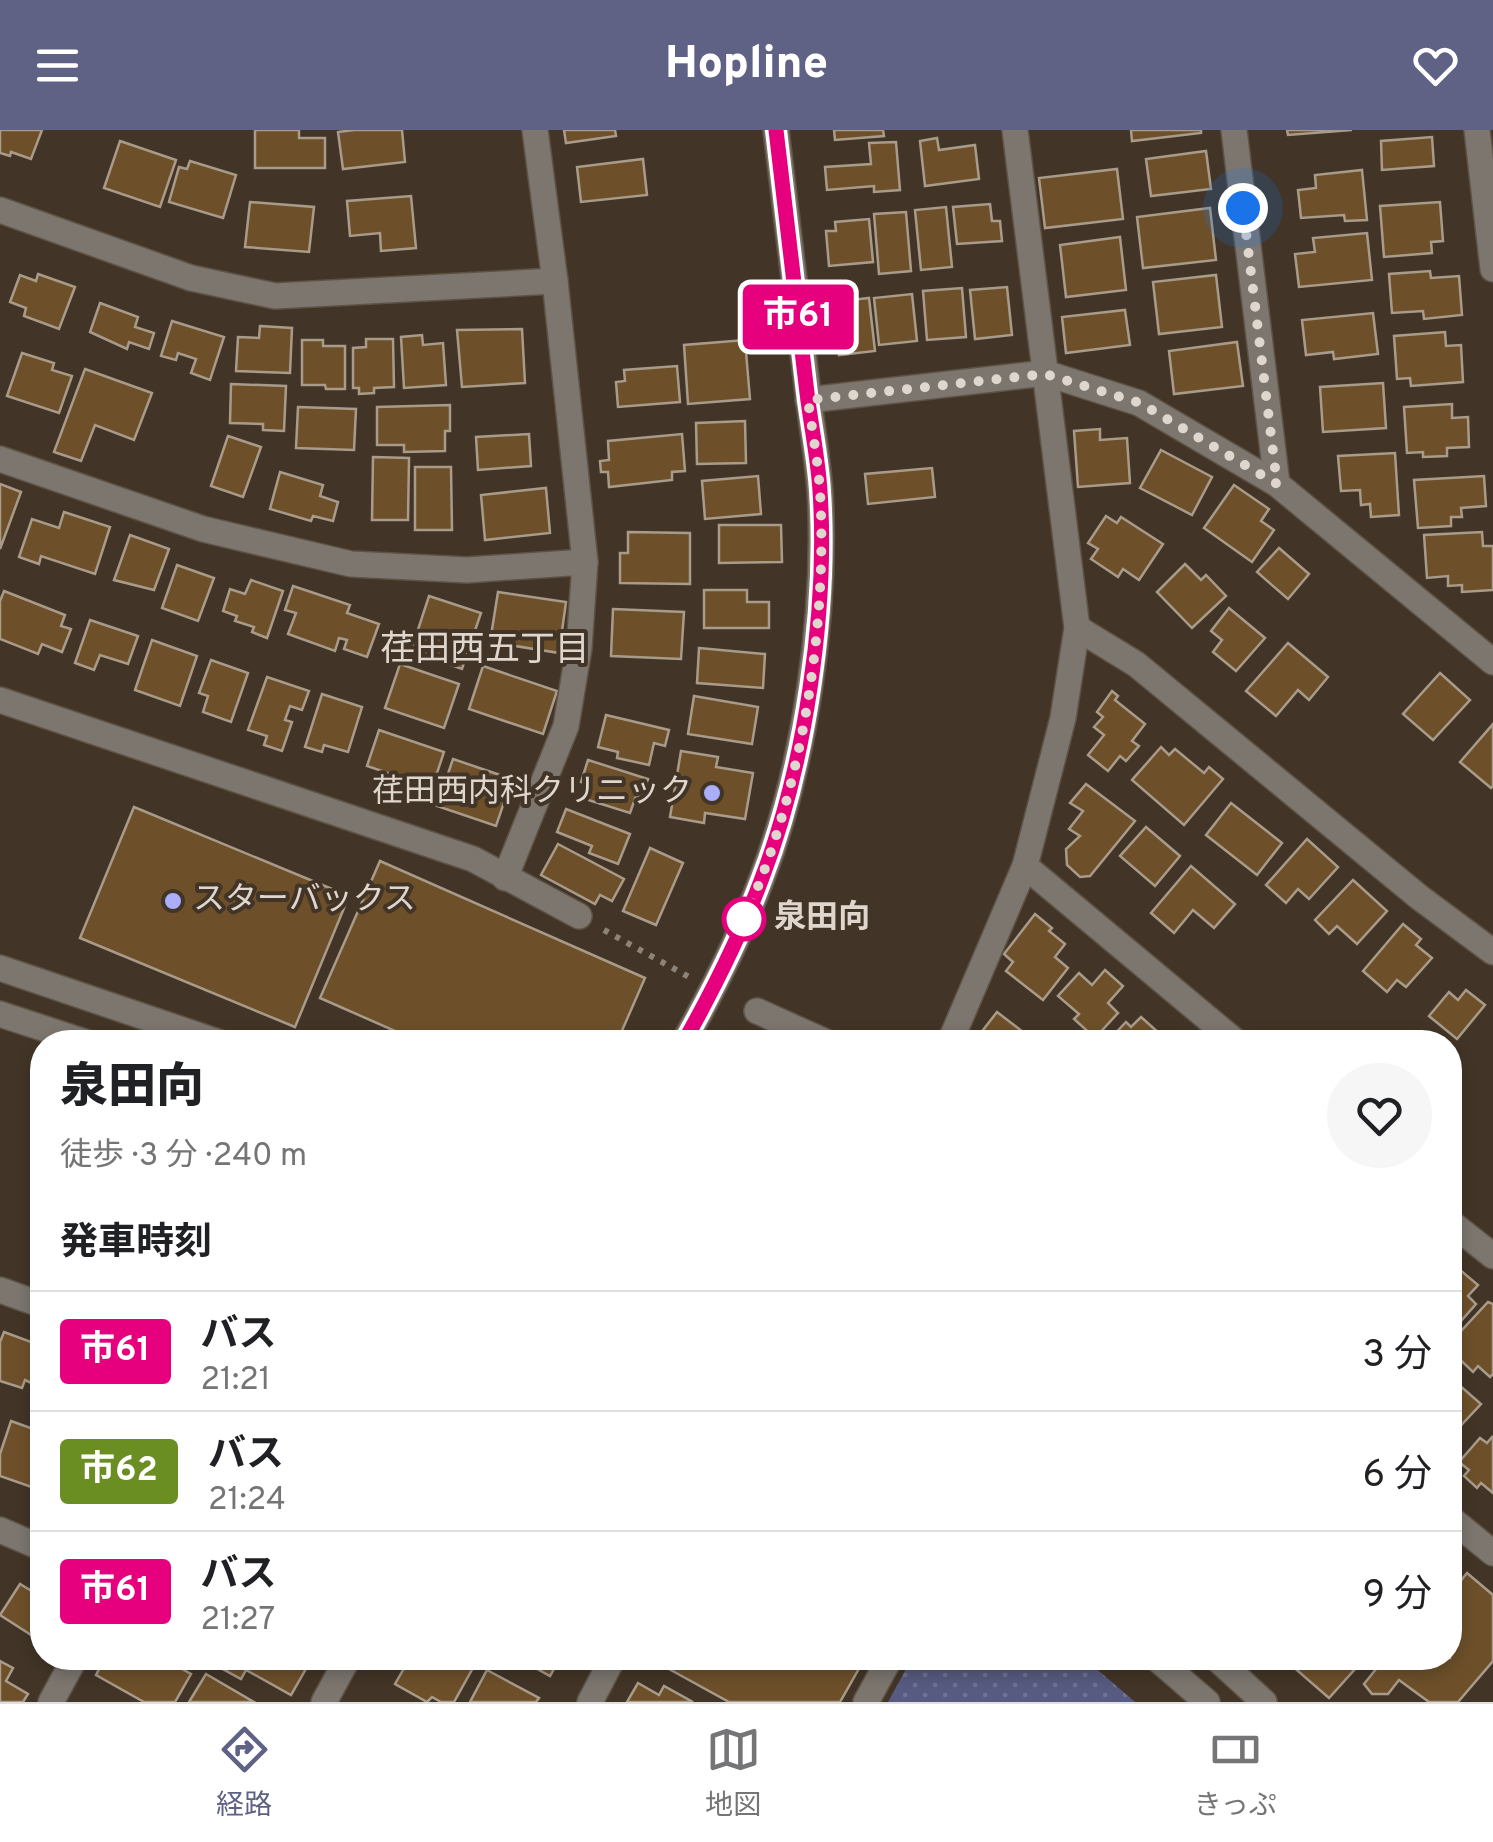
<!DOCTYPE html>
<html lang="ja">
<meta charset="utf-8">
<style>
:root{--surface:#fff;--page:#f6f6f6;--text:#202124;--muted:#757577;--line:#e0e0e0;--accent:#5f6185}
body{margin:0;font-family:Overpass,"Noto Sans JP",sans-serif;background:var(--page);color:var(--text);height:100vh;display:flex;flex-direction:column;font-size:38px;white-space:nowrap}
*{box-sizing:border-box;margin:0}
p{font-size:32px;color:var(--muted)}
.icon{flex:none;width:55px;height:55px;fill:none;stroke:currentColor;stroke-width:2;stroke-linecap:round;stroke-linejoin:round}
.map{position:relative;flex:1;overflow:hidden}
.details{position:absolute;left:30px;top:900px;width:1432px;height:640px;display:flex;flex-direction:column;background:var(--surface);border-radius:40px;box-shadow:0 5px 15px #0003}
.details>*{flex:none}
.badge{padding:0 20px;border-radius:8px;font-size:35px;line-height:65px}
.you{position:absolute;width:50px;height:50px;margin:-25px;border:8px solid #fff;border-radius:50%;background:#1a73e8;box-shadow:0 0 0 15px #1a73e833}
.map>.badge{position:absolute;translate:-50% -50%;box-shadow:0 0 0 5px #fff}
h2{padding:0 30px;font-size:38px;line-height:90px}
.round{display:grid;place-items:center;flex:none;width:105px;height:105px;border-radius:52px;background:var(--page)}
.headline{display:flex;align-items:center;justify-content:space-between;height:170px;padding:0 30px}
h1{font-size:48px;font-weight:800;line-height:75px}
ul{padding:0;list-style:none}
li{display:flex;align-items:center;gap:30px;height:120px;padding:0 30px;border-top:2px solid var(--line)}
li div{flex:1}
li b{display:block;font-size:38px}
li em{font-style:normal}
li .badge{min-width:110px;font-weight:700;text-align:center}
header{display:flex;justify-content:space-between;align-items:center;height:130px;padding:0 30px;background:var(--accent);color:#fff;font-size:45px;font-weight:800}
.tab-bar{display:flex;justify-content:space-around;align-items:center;height:140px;border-top:2px solid var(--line);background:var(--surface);font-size:28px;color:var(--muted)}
.tab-bar a{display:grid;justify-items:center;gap:5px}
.tab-bar .active{color:var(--accent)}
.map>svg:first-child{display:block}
</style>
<header><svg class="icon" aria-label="menu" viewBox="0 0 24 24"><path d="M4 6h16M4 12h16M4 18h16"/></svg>Hopline<svg class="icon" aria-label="heart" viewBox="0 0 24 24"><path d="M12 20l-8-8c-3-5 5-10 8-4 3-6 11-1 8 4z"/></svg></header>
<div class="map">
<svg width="1493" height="1572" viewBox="0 0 1493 1572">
<defs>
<pattern id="park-dots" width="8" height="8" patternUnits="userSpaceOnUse" patternTransform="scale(2.5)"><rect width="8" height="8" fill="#585b81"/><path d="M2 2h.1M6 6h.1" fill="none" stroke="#707292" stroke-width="1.8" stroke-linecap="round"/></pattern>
</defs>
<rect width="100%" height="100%" fill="#423527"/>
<polygon fill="url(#park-dots)" points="912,1528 1084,1528 1135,1572 888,1572"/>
<g fill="#6d502a" stroke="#a99b8a" stroke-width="2.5">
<polygon points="0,0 42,0 31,29 11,22 10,26 0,23"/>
<polygon points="255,0 299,0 299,8 325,8 325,38 255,38"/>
<polygon points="354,0 402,0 405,32 343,39 338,2"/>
<polygon points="564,0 615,0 616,6 566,13"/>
<polygon points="834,0 883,0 884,6 835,10"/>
<polygon points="1131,0 1201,0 1201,3 1132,11"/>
<polygon points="1287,0 1352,0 1288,5"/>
<polygon points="1432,7 1434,36 1382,40 1381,11"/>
<polygon points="937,8 939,20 975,15 979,49 925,56 920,11"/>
<polygon points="120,11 176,30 160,77 104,58"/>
<polygon points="896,12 900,60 874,62 874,56 827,60 825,37 871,34 869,13"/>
<polygon points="1206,21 1211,59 1151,66 1146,29"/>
<polygon points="643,29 647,65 581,72 577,37"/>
<polygon points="190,31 236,45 223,88 169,72 179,37 187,39"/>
<polygon points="1117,39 1123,89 1045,98 1039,48"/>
<polygon points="1362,40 1367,90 1345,91 1344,85 1301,88 1298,60 1316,58 1315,45"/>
<polygon points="411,66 416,118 381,121 380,103 350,106 347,71"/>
<polygon points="250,72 314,77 309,122 245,117"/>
<polygon points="1440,72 1443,111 1431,112 1432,123 1384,127 1380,76"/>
<polygon points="990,74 992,91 1000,91 1002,111 957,114 953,77"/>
<polygon points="946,77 952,137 921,140 915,80"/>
<polygon points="1210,78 1216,130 1143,138 1137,87"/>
<polygon points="906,82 911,141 879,144 874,84"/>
<polygon points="869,89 873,132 829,136 826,101 836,101 835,92"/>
<polygon points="1367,103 1372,150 1299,157 1295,124 1315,122 1313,108"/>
<polygon points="1120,107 1126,160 1066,167 1060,115"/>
<polygon points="1430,141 1431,148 1459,146 1462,185 1424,189 1423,181 1392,183 1389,144"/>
<polygon points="38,144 75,157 59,199 24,186 26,178 10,172 20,145 36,151"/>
<polygon points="1216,145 1222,197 1159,204 1153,152"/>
<polygon points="1007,157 1012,205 975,209 970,160"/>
<polygon points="962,158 966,207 927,210 923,161"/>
<polygon points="912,164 917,211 879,215 874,168"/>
<polygon points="869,168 875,221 839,225 833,172"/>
<polygon points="100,173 138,187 135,197 154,203 149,219 129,212 127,219 90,202"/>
<polygon points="1125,180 1130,215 1066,223 1062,187"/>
<polygon points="1373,183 1378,224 1334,229 1333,222 1306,225 1302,190"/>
<polygon points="172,191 224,207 210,250 191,243 196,229 178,223 176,230 161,226"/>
<polygon points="260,196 292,198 290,243 236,241 238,207 259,208"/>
<polygon points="522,199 525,253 462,257 457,200"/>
<polygon points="1445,202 1446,216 1461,215 1463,252 1411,256 1410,248 1397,249 1394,206"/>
<polygon points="422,205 423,215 443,213 446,255 404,258 401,207"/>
<polygon points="366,209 393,209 394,257 374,258 374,263 359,264 359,258 353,258 353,218 366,217"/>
<polygon points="302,210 323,210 323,216 345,216 345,259 326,259 325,255 302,255"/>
<polygon points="745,210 750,269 688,274 684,215"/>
<polygon points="1237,212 1243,256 1174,264 1169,221"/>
<polygon points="22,223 54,233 52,240 72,246 59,283 7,266"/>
<polygon points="677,236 680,272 618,277 616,252 625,251 624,240"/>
<polygon points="85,239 152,263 134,310 95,295 81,331 54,322"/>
<polygon points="1383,253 1386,298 1323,302 1320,257"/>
<polygon points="231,254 286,256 284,301 263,300 263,294 230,293"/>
<polygon points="1452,274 1452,288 1468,287 1469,317 1447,318 1447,326 1423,327 1423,322 1407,323 1404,277"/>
<polygon points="450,275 450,301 445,301 445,321 404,322 404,315 377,315 377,277"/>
<polygon points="298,277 356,279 354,320 296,318"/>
<polygon points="745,291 746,333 697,334 696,293"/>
<polygon points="1100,299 1100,310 1127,308 1130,353 1078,357 1074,301"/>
<polygon points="529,304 531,336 478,340 476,307"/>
<polygon points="682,304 685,341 672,342 672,350 609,357 608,342 601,342 600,331 609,330 608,311"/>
<polygon points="228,306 261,317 243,367 211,356"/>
<polygon points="1161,320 1212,347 1192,385 1140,358"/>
<polygon points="1395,323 1399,385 1371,387 1370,374 1361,375 1360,360 1341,361 1338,326"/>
<polygon points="373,327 409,328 408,390 372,390"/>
<polygon points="415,337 451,337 452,400 415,400"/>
<polygon points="932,338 935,367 868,374 865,344"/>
<polygon points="280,342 323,355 320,366 338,372 333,391 313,386 311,391 270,379"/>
<polygon points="758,346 761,384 705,389 702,351"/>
<polygon points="1484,346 1486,376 1461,378 1462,387 1451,387 1451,396 1418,398 1414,350"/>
<polygon points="0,354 21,362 0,419"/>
<polygon points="1234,355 1269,379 1261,391 1274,400 1252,432 1204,398"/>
<polygon points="546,358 550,403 485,410 481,365"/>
<polygon points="64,382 110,397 95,444 41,426 39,434 19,427 32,389 59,398"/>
<polygon points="1106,386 1117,393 1121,387 1163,414 1139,450 1123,439 1118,447 1091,429 1098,419 1088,413"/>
<polygon points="719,395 781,395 782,432 719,433"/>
<polygon points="628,402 690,403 690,454 620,453 620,423 628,423"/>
<polygon points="1482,402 1483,416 1493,416 1493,460 1462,462 1462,455 1448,456 1448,446 1427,448 1424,405"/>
<polygon points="130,405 169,419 154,460 114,450"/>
<polygon points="1279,418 1309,444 1288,469 1257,442"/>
<polygon points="1185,434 1201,450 1206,445 1226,466 1192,498 1157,462"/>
<polygon points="177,435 214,448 198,491 162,478"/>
<polygon points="251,450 283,461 267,508 252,502 254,497 235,491 237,486 223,481 230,459 245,464"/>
<polygon points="293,456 350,475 347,483 379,494 367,527 344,519 347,510 339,508 335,521 288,504 296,483 285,480"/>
<polygon points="704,460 747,460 747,472 769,472 769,498 704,498"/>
<polygon points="4,461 65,485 61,496 71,499 62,522 42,514 38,524 0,509 0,471"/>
<polygon points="498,462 566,472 559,523 490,512"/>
<polygon points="429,466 481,483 462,539 411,521"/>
<polygon points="1229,478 1265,508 1236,541 1213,522 1222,510 1211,501"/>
<polygon points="613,479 684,482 681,529 611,526"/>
<polygon points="90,490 138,506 128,534 100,525 94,540 75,533"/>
<polygon points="152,510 197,526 180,576 135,560"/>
<polygon points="1288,513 1328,547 1309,570 1298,560 1276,586 1246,561"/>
<polygon points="699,518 765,524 763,558 697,553"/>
<polygon points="211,530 248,543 231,592 203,582 208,566 199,563"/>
<polygon points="400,534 459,554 444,598 385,578"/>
<polygon points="483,536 557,561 543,604 469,579"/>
<polygon points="1440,543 1470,570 1433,610 1403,584"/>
<polygon points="267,547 309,561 302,580 290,576 285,590 292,592 282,621 264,615 267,606 248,600"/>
<polygon points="1112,561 1118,566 1115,570 1145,594 1132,611 1139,616 1126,631 1120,626 1108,641 1088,625 1104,605 1094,597 1103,587 1097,582"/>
<polygon points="322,564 362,577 348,622 324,615 322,622 305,617"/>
<polygon points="694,566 758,577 752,614 688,604"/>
<polygon points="606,585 669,600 665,616 654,613 649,635 617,628 618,622 598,617"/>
<polygon points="1493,594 1493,656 1491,658 1460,632"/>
<polygon points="379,600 444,622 432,658 367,636"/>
<polygon points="1161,617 1169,625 1175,619 1204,643 1209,637 1223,649 1184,695 1132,650"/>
<polygon points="681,621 718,627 716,637 753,643 745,689 705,683 704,693 670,687"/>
<polygon points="453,629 512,649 496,696 437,676"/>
<polygon points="588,630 648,649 642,668 636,666 630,683 585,669 590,655 581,652"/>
<polygon points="1086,654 1135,691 1090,746 1080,747 1067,735 1066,719 1080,706 1069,699 1083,681 1070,673"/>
<polygon points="1231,673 1282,713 1257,745 1206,705"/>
<polygon points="134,677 349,766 295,897 80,808"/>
<polygon points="566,679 630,704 618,734 589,723 592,716 557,702"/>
<polygon points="1146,697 1180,726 1155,756 1120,726"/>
<polygon points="1307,709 1338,737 1309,769 1298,759 1286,773 1266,755"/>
<polygon points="558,714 624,749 612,771 600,765 595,774 541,745"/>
<polygon points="650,718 683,733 656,795 623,781"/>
<polygon points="380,731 645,848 617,912 420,912 320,868"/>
<polygon points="1191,736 1235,774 1214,798 1193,780 1174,803 1151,783"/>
<polygon points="1353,750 1387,781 1357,814 1337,796 1329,804 1315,790"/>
<polygon points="1035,784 1052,798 1049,801 1065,814 1055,827 1068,838 1043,870 1006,841 1013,832 1004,824"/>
<polygon points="1403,794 1421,809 1416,815 1432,828 1406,857 1397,850 1387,862 1363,841"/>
<polygon points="1105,840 1123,856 1108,873 1118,883 1095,908 1074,889 1079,884 1058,866 1079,843 1092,855"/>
<polygon points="1466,860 1485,875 1457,909 1429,886 1449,862 1458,870"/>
<polygon points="997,882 1023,902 1017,911 1019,912 980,912 976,909"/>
<polygon points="1141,887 1169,912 1107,912 1126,892 1131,897"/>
<polygon points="1453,1134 1478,1155 1468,1166 1476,1174 1453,1200 1450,1198 1450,1137"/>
<polygon points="1488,1172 1493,1174 1493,1244 1490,1247 1478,1236 1473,1242 1450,1220 1450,1213"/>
<polygon points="4,1202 42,1216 40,1257 25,1250 22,1258 0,1251 0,1212"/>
<polygon points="1450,1247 1481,1274 1451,1306 1450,1305"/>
<polygon points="11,1291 42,1302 40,1360 0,1346 0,1324"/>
<polygon points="1492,1307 1493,1308 1493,1363 1481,1353 1477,1358 1464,1346 1469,1340 1459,1332 1480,1308 1487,1313"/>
<polygon points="1467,1443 1493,1465 1493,1531 1458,1572 1429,1572 1399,1550 1388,1564 1372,1564 1364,1554 1385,1528 1450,1528 1450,1464"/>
<polygon points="39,1444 42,1446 42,1512 0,1485 20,1454 30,1460"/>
<polygon points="105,1528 162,1528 191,1544 175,1572 144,1572 96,1545"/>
<polygon points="213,1528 307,1528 311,1530 291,1565 246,1540 241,1549 210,1532"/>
<polygon points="410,1528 459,1528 474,1536 454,1572 441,1572 432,1567 427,1572 395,1554"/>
<polygon points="505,1528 571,1528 568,1534 559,1530 550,1546 521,1530 519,1535"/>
<polygon points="649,1528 865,1528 840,1572 729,1572"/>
<polygon points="1283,1528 1365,1528 1329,1568"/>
<polygon points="0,1531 13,1538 6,1551 28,1564 23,1572 0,1572"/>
<polygon points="487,1540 539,1568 536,1572 470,1572"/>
<polygon points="206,1544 254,1572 189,1572"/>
<polygon points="638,1553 659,1565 664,1556 693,1572 627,1572"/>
</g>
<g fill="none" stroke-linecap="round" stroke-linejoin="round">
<defs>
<g id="minor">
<polyline points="1015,0 1077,498 1063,588 1025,736 1236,912"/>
<polyline points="1234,0 1277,354"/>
<polyline points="1477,0 1493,139"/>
<polyline points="0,80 191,148 275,166 555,151"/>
<polyline points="808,270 1045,243 1139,273 1277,354 1493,532"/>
<polyline points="0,329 203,399 351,434 467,440 585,432"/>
<polyline points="1077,498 1136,534 1419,767 1493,822"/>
<polyline points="0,570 473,729 579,786"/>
<polyline points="505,748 566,596 579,518 585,432 555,151 535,0"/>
<polyline points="0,838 218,912"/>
<polyline points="757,881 826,912"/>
<polyline points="0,884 85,912"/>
<path d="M684,912c29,-52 57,-107 78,-164 43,-113 65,-266 58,-387 -3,-38 -10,-75 -14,-113 -10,-83 -20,-165 -30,-248"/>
<polyline points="950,912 1025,736"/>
<polyline points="1450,1092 1493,1126"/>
<polyline points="0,1160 42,1175"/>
<polyline points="1450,1388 1493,1423"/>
<polyline points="0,1400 42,1418"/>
<polyline points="1156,1528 1207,1572"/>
<polyline points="1216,1528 1264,1572"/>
<polyline points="51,1572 75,1528"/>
<polyline points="324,1572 348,1528"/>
<polyline points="590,1572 613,1528"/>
<polyline points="866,1572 890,1528"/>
</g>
</defs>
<use href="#minor" stroke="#5e5245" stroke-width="28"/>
<polyline stroke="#8e8378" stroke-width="6" stroke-dasharray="5 8" stroke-linecap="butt" points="604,800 689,847"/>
<use href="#minor" stroke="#7c766f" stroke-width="25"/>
</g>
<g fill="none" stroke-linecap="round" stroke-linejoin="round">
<defs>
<path id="line" d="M684,912c29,-52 57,-107 78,-164 43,-112 66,-267 58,-387 -2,-33 -9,-65 -13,-98 -10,-88 -21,-175 -31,-263"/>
</defs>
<use href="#line" stroke="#fff" stroke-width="22"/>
<use href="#line" stroke="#e6007e" stroke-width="15"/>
<path stroke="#dfd7ce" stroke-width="10" stroke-dasharray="0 18" d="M744,789c57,-122 84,-293 76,-428 -2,-30 -8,-61 -12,-91l237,-26 95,29 137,81 -34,-276"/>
</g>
<g fill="#abaffb" stroke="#423527" stroke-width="4">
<circle cx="712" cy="663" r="10"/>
<circle cx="173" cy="771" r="10"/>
</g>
<circle fill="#fff" stroke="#e6007e" stroke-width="5" cx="744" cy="789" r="20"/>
<g text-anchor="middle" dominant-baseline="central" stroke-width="8" stroke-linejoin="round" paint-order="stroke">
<g font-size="32" fill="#dfd7ce" stroke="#423527" text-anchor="end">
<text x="692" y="663">荏田西内科クリニック</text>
<text x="193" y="771" text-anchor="start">スターバックス</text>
</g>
<g font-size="32" font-weight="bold" fill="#dfd7ce" stroke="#423527" text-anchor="start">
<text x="774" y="789">泉田向</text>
</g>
<g font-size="35" fill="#dfd7ce" stroke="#423527">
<text x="485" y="521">荏田西五丁目</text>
</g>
</g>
</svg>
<div class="you" style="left:1243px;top:78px"></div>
<b class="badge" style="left:798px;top:187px;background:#e6007e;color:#fff">市61</b>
<section class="details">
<div class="headline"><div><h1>泉田向</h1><p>徒歩 · 3 分 · 240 m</p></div><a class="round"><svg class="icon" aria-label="heart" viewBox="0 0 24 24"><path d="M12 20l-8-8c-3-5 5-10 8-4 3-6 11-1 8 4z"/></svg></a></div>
<h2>発車時刻</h2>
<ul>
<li><span class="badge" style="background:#e6007e;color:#fff">市61</span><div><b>バス</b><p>21:21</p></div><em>3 分</em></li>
<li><span class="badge" style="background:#6b8e23;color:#fff">市62</span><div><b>バス</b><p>21:24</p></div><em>6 分</em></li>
<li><span class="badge" style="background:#e6007e;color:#fff">市61</span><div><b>バス</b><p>21:27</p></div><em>9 分</em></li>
</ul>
</section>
</div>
<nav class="tab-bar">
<a class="active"><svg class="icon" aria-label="directions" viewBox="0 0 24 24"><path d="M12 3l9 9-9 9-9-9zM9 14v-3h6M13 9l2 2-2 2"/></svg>経路</a>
<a><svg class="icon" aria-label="map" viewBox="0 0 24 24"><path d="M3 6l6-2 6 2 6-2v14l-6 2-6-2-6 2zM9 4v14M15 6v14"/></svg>地図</a>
<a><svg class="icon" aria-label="tickets" viewBox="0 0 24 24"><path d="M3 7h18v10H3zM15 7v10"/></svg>きっぷ</a>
</nav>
